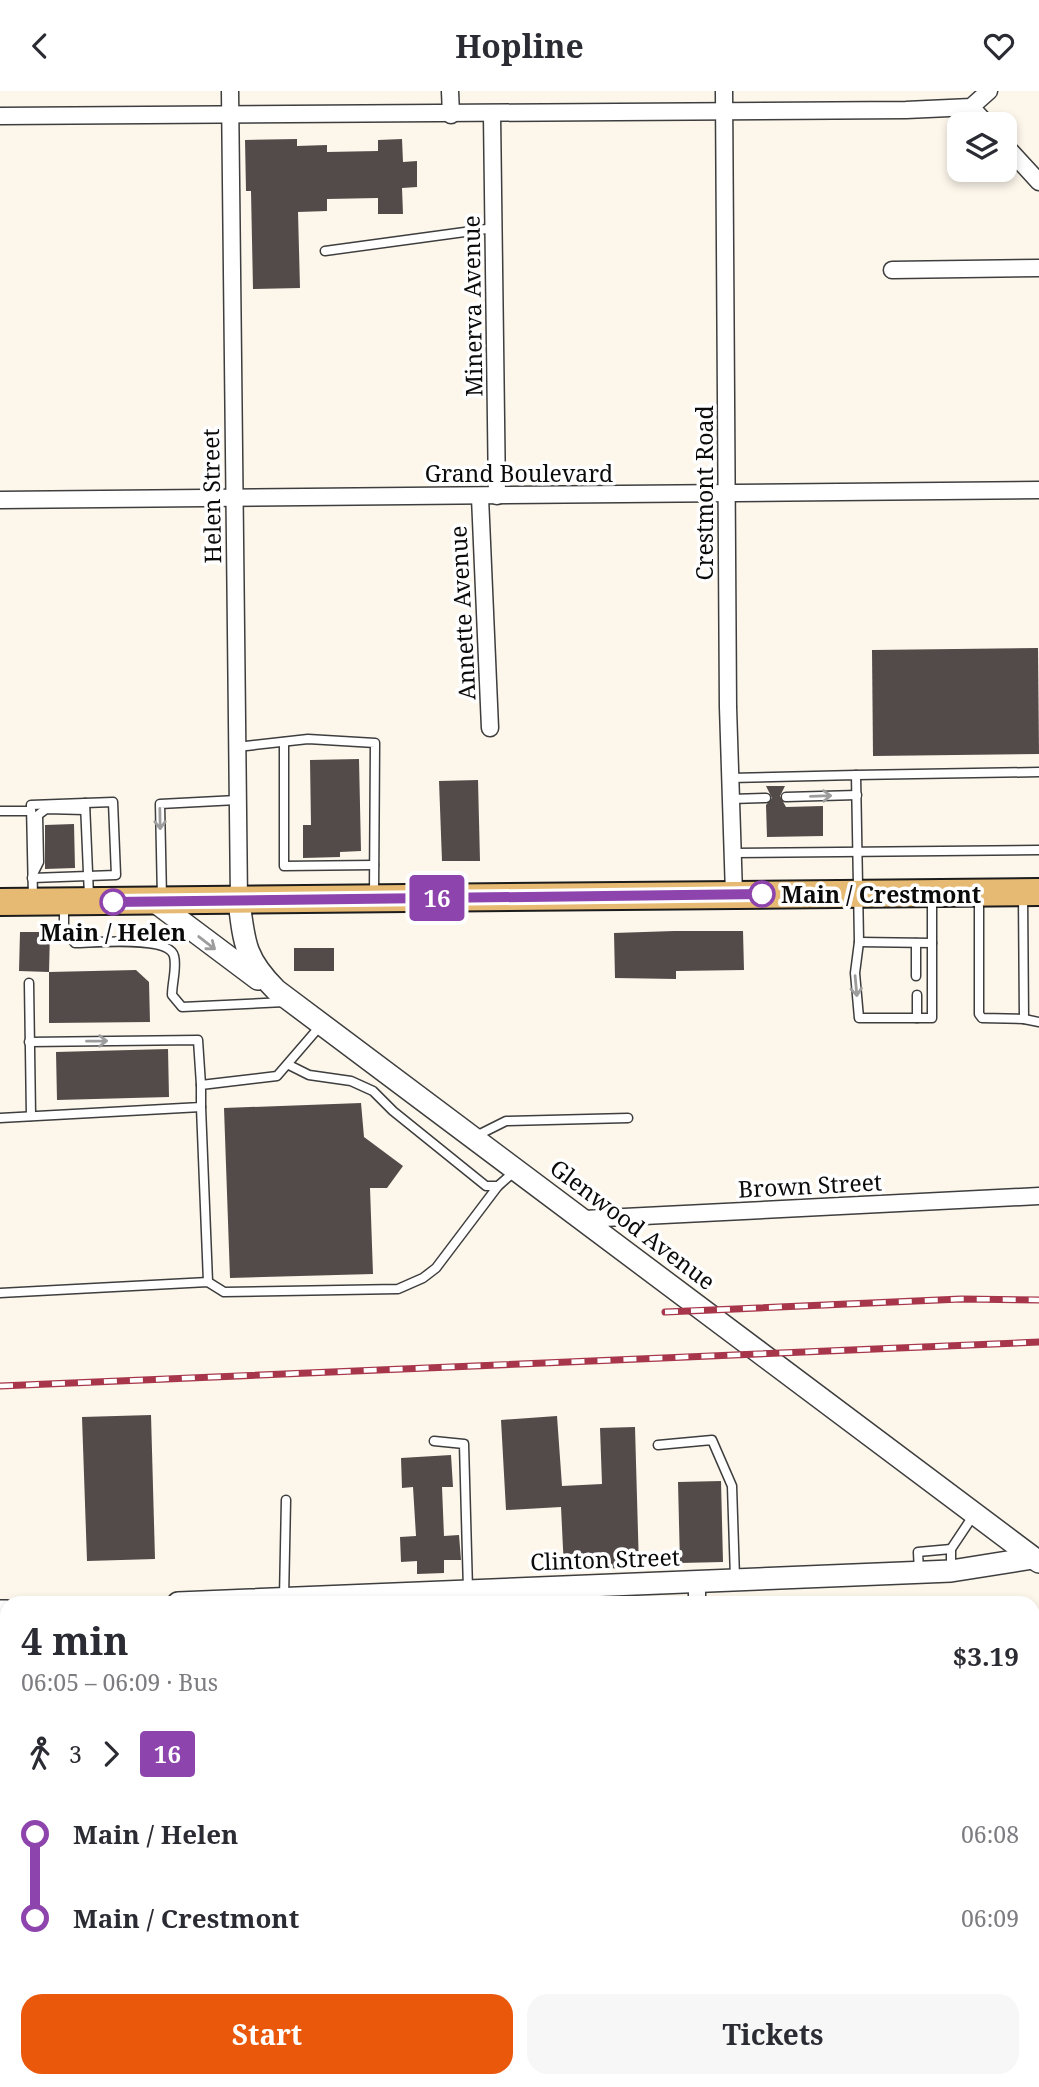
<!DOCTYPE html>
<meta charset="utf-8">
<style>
:root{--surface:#fff;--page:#f7f7f7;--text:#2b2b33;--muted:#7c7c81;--accent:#ea580c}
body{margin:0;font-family:"Noto Serif",serif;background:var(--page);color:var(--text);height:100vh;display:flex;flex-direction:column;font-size:26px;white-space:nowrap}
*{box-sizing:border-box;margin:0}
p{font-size:23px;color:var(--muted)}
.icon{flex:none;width:38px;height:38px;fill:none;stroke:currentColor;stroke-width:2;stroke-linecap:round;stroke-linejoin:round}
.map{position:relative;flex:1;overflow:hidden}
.details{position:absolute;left:0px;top:1505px;width:1040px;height:492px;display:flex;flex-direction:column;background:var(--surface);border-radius:21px 21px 0 0;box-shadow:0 4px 10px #0003}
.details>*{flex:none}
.badge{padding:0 14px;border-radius:5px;font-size:24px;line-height:46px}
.fabs{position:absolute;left:947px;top:21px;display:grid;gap:14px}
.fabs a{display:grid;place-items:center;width:70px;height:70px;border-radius:14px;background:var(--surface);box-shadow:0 4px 10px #0003;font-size:35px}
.map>.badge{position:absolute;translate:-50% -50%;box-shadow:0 0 0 4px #fff}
.legs{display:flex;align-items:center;gap:10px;height:77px;padding:0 21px;font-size:23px}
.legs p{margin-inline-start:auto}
.head{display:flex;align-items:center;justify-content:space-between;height:119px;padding:0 21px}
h1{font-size:38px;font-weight:700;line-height:52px}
.action{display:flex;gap:14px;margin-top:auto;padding:14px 21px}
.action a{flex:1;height:80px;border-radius:21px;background:var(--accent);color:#fff;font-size:28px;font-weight:700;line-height:80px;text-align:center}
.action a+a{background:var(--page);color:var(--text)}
ul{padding:0 21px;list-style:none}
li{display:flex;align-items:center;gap:24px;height:84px;font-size:26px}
li i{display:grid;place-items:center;width:10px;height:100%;margin:0 9px;background:currentColor}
li i::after{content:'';width:18px;height:18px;margin:-9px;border:5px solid;border-radius:50%;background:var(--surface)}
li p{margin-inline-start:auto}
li:first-child i{background:linear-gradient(#0000 50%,currentColor 0)}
li:last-child i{background:linear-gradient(currentColor 50%,#0000 0)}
header{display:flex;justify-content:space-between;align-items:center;height:91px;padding:0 21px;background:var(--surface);font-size:32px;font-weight:700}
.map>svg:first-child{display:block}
</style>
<header><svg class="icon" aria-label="back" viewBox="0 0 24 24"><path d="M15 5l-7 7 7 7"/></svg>Hopline<svg class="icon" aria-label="heart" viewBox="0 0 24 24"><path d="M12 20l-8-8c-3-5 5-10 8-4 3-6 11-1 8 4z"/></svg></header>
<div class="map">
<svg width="1039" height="1996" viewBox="0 0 1039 1996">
<rect width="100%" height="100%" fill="#fcf6eb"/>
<g fill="#524b49">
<polygon points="297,48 297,55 327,54 327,61 378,60 378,49 402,48 403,71 417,70 417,96 402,97 403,123 378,123 378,107 327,108 327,120 298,121 300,197 253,198 251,100 246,100 245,49"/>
<polygon points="1038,557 1039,663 873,665 872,559"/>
<polygon points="359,668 361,760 340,761 340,766 303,767 303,734 311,734 310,669"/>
<polygon points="478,689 480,770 442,770 439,690"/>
<polygon points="766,695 785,695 780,705 786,716 823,715 823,745 767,746 766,714 772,707"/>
<polygon points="74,733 75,777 45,778 45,734"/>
<polygon points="674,840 743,840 744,879 676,880 676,888 615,887 614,842"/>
<polygon points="20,841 50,841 49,881 19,880"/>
<rect x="294" y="857" width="40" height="23"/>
<polygon points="136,879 149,891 150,931 49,932 49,881"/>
<polygon points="168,958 169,1006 57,1009 56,961"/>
<polygon points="361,1012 364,1046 403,1075 387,1097 370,1097 373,1183 230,1187 224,1017"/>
<polygon points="151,1324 155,1468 87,1470 82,1326"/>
<polygon points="557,1325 562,1395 602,1393 600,1337 635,1336 639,1477 564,1478 561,1416 506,1419 501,1329"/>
<polygon points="451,1364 453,1396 442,1396 444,1445 459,1444 461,1469 444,1469 444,1482 417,1483 417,1470 401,1471 400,1446 416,1445 413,1396 402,1397 401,1367"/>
<polygon points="721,1390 723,1471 680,1472 678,1391"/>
</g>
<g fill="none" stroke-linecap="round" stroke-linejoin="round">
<defs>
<g id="service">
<polyline points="325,160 494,137"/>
<polyline points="284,651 284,775 374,774"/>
<polyline points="237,656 308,648 375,652 374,804"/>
<polyline points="856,684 1039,681"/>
<polyline points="730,687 856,684 859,851 855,882 859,927 932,927 932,806"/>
<polyline points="786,706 857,704"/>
<polyline points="731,708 766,707"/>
<polyline points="0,720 31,720"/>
<polyline points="733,762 1039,759"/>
<polyline points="33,783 39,771 38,724 46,718 85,719"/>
<polyline points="32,787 116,784 113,711 85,712"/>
<polyline points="979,805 979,923 982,927 1024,928 1023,805"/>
<polyline points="33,806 31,714 85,712 89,805"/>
<polyline points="162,807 160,713 237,709"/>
<path d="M64,814v24l11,14c19,0 94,-8 99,13 3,11 -2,27 -2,39l10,12 103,-5"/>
<polyline points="859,851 932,852"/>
<polyline points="916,852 916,885"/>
<polyline points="29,892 31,1025"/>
<polyline points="917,904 917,927"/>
<polyline points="1024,928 1039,931"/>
<polyline points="29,951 198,949 201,994"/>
<polyline points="289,974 309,984 351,990 373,1000 393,1020 486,1095 498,1095 514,1081"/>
<polyline points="201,1016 208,1191"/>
<polyline points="0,1027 201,1016 201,994 277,985 321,934"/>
<polyline points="474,1046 506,1030 628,1027"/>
<polyline points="0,1202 208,1191 224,1201 398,1198 423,1187 436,1177 498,1095"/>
<polyline points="434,1350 464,1353 468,1499"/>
<polyline points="658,1354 712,1349 732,1395 735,1487"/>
<polyline points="951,1479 951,1458 973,1425"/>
<polyline points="919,1481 918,1461 951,1458"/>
<polyline points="284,1507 286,1409"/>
</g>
<g id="minor">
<polyline points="230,0 239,810"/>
<polyline points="450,0 451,24"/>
<polyline points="724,0 728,616 734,803"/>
<polyline points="971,16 987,33"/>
<polyline points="492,24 497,405"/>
<polyline points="0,25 906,19 971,16 989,0"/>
<polyline points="1004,53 1039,91"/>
<polyline points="892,179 1039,177"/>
<polyline points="480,406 490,637"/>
<polyline points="0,409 1039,399"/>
<polyline points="584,1128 1039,1105"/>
<polyline points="697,1491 697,1512"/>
<polyline points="1032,1726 1039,1722"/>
<polyline points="0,1827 7,1835"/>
<polyline points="1032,1913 1039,1909"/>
<polyline points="146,1990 152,1996"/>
<polyline points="547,1990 552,1996"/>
<polyline points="954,1990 958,1996"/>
<polyline points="179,1996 186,1990"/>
<polyline points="664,1996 671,1990"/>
<polyline points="870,1996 882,1990"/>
</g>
<g id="tertiary">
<polyline points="154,810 258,888"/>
<path d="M239,810c5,42 6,58 37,89l763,572"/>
<polyline points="178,1512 951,1480 1033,1467"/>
<polyline points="0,1520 7,1520"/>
</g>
<polyline id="primary" points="0,811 1039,801"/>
</defs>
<use href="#service" stroke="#3e3e3e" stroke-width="11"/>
<use href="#minor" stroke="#3e3e3e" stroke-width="19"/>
<use href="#tertiary" stroke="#3e3e3e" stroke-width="24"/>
<use href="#primary" stroke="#1c1c1c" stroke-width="30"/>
<use href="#service" stroke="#fff" stroke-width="8"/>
<use href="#minor" stroke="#fff" stroke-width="16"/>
<use href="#tertiary" stroke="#fff" stroke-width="21"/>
<use href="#primary" stroke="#e6ba72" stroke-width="26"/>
<defs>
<g id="rail">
<polyline points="665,1221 961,1208 1039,1209"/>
<polyline points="0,1295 1039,1251"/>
</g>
</defs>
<use href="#rail" stroke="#a7364b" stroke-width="7"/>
<use href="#rail" stroke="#fff" stroke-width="4.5" stroke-dasharray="13" stroke-linecap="butt"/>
</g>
<defs><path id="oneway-shaft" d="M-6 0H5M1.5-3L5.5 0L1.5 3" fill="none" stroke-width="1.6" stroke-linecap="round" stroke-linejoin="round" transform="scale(1.75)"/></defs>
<g stroke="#9d9d9d">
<use href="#oneway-shaft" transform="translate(821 705) rotate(-2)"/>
<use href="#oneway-shaft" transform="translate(160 728) rotate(89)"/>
<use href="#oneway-shaft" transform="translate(207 852) rotate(38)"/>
<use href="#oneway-shaft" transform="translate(856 895) rotate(85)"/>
<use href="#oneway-shaft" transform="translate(97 950) rotate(-1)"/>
</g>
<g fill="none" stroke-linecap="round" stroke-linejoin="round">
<defs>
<polyline id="line-1" points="113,811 762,803"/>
</defs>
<use href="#line-1" stroke="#fff" stroke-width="16"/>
<use href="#line-1" stroke="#8e44ad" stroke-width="10"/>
</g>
<g fill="#fff" stroke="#8e44ad" stroke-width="3.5">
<circle cx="762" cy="803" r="12"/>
<circle cx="113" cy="811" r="12"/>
</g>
<g text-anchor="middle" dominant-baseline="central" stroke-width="7" stroke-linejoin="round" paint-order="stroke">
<g font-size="23" fill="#0b0b0b" stroke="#fff">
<text transform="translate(472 215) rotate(-91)">Minerva Avenue</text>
<text x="519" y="382">Grand Boulevard</text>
<text transform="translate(704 402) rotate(-90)">Crestmont Road</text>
<text transform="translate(211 405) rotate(-91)">Helen Street</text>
<text transform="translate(462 522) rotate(-93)">Annette Avenue</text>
<text transform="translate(810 1094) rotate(-3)">Brown Street</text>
<text transform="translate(633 1133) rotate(37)">Glenwood Avenue</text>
<text transform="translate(605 1468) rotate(-2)">Clinton Street</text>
</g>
<g font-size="23" font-weight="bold" fill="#0b0b0b" stroke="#fff" text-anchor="start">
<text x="781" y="803">Main / Crestmont</text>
<text x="113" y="841" text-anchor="middle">Main / Helen</text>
</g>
</g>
</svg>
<div class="fabs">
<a><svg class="icon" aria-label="layers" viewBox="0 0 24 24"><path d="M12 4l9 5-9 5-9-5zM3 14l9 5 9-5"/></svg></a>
</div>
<b class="badge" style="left:437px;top:807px;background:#8e44ad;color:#fff">16</b>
<section class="details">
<div class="head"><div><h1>4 min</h1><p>06:05 – 06:09 · Bus</p></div><b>$3.19</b></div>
<div class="legs"><svg class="icon" aria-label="walk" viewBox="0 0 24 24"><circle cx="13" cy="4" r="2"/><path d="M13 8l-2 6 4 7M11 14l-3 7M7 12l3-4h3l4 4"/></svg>3<svg class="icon" aria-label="forward" viewBox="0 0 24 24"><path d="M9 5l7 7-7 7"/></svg><b class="badge" style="background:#8e44ad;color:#fff">16</b></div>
<ul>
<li><i style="color:#8e44ad"></i><b>Main / Helen</b><p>06:08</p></li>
<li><i style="color:#8e44ad"></i><b>Main / Crestmont</b><p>06:09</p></li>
</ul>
<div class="action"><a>Start</a><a>Tickets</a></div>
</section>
</div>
